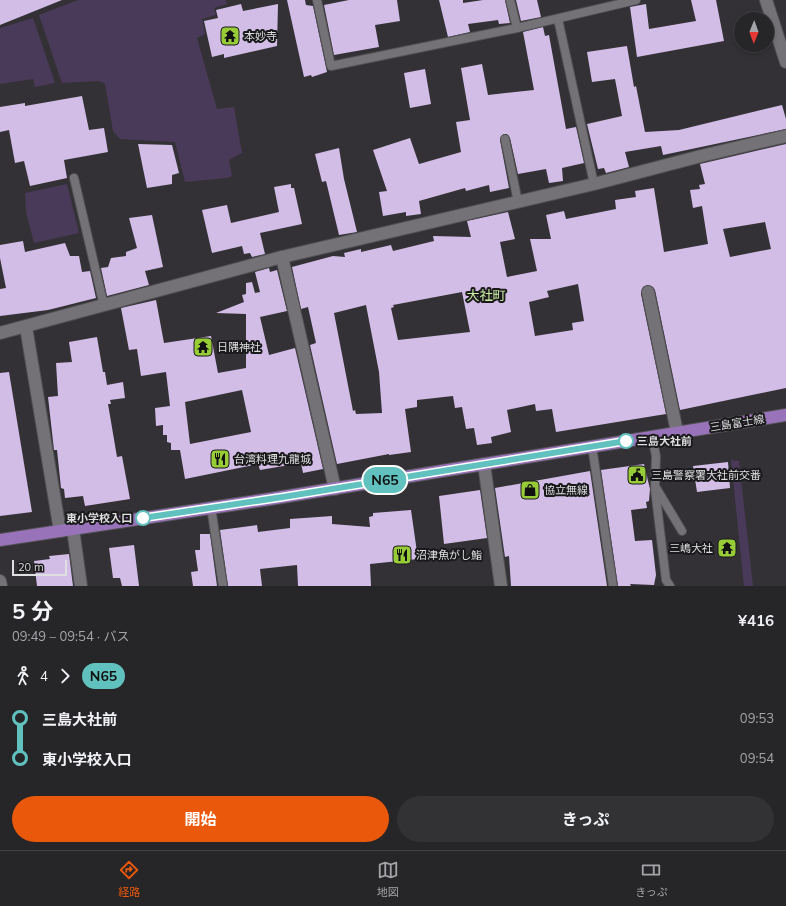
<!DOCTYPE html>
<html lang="ja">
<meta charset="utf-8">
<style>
:root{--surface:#262528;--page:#323134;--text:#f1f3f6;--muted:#a4a5a8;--line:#424245;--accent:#ea580c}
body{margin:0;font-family:Mulish,"Noto Sans JP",sans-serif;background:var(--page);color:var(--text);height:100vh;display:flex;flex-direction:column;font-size:15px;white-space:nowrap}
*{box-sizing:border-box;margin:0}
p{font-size:13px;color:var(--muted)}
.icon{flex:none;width:22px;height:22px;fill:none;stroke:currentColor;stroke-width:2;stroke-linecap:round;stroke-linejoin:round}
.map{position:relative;height:586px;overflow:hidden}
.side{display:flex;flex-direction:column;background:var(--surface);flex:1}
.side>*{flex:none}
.badge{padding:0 8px;border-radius:13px;font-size:14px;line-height:26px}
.needle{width:26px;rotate:181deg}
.buttons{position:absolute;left:734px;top:12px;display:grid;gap:8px}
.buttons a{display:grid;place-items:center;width:40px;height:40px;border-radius:50%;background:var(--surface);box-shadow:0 2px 6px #0003,0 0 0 1px var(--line);font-size:20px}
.scale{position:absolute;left:12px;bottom:10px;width:55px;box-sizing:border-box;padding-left:4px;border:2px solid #dfdee1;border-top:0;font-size:11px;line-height:14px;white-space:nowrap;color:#dfdee1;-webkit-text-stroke:3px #1a191b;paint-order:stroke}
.map>.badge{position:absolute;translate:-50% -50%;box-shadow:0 0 0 2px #fff}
.legs{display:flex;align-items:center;gap:6px;height:44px;padding:0 12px;font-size:13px}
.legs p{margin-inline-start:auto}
.head{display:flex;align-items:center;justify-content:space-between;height:68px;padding:0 12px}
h1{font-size:22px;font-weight:700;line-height:30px}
.action{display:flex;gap:8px;margin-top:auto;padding:8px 12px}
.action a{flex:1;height:46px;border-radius:24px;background:var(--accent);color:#fff;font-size:16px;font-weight:700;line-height:46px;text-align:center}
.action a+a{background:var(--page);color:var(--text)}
ul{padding:0 12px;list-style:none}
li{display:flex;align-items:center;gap:14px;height:40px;font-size:15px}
li i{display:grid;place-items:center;width:6px;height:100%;margin:0 5px;background:currentColor}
li i::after{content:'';width:10px;height:10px;margin:-5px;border:3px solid;border-radius:50%;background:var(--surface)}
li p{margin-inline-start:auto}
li:first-child i{background:linear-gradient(#0000 50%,currentColor 0)}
li:last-child i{background:linear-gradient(currentColor 50%,#0000 0)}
.tabs{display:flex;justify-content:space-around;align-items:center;height:56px;border-top:1px solid var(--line);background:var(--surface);font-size:11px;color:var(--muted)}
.tabs a{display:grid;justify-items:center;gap:2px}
.tabs .active{color:var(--accent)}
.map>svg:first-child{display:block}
</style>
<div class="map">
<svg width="786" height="586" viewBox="0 0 786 586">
<rect width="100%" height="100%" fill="#333135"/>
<g fill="#4a3a59">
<polygon points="78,0 226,0 227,4 214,8 216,15 202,19 205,34 197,38 217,109 234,107 242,153 229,160 232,176 227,178 185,182 175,142 120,139 113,131 105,84 99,81 62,83 39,15"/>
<polygon points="33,18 55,83 35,87 33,79 0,84 0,28"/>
<polygon points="67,184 79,233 34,243 26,212 25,193"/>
<polygon points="731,460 739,461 753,586 744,586"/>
</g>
<g fill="#d2bde7" fill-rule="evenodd">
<polygon points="0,0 62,0 0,25"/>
<polygon points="287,0 305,0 306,5 313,6 327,72 312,77 311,75 304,77"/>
<polygon points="349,0 397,0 400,21 375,25 379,47 334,55 324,5"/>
<polygon points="439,0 463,0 463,3 483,0 505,0 510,23 499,24 498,20 468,24 470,32 448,37"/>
<polygon points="516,0 537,0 541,17 521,21"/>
<polygon points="691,0 716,0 724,41 637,57 630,7 646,4 649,29 696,21"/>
<polygon points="241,4 243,11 278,4 277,46 224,58 224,54 212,57 204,21 218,18 216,10"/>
<polygon points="543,27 545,36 549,35 566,129 576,127 584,163 562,168 563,181 549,183 546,169 518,174 510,138 507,134 504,134 500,140 509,188 490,192 489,185 466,191 465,188 419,201 421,214 406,216 406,212 383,216 379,192 387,191 373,150 410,138 419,164 461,152 456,122 470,120 461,68 482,64 488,95 534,90 523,32"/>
<polygon points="627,46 634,87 636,86 645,132 679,130 782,105 786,119 786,129 663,155 661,146 625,152 629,167 606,173 604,168 598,169 587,124 622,116 615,79 592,82 587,52"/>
<polygon points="425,69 431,104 410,108 404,73"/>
<polygon points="82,96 89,130 104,128 108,152 64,160 67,178 30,186 24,161 15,163 9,130 0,132 0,107 25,103 25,106"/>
<polygon points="138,144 172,145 179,173 172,175 172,184 147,188"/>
<path d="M786,144v244l-106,22 -25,-120 -2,-3 -6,-2 -4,2 -2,7 25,120 -110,18 -4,-23 -16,2 -1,-7 -28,6 4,22 -20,5 1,6 -15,2 -3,-17 -8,1 -4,-22 -7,1 -2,-12 -36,4v7l-12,2 6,43 -22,3v-1l-52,10 -27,-119 6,-2 -8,-36 -7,2 -9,-42 41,-11 12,1 -1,-4 17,-4v3l30,-7 2,6 41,-10 -1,-5 38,1 -4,-16 41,-9 7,27 -15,3 7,35 30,-6 -7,-32h21l-5,-24 18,-4 2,8 50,-10 -1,-9 21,-3 -1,-6 19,-3 10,64 44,-8 -6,-38 -9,2 -3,-18 10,-1 -1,-4 6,-1 -5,-20zM765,222l6,27 -41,8 -7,-28zM578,284l6,37 -12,2 1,7 -38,6 -6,-34 20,-5 -2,-6zM462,292l8,40 -72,8 -7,-32 3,-1 -1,-2zM366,305l13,67 3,41 -26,1 -1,-4 -2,1 -19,-98z"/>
<polygon points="339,148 344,179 357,232 339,235 326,181 322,182 315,154"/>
<polygon points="291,184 291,188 294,188 302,224 260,233 265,254 252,257 250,253 244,254 242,246 212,253 202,210 227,205 231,223 279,212 274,187"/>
<polygon points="152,215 163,267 145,271 149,285 107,296 101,268 108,267 111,258 126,256 126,252 137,248 129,218"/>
<polygon points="23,241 25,252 65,243 70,256 79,256 82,272 90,271 96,298 48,310 0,316 0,289 6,288 0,258 0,245"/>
<path d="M269,268l1,4 7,-2 10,41 -27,6 9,38 26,-7 28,121 -20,4 -2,-10 -41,7 -2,-6 -73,15 -5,-29h-9v-7l-4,-1v-7h-4v-10l-7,1 -1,-18 15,-2 -4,-34 -25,4 -4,-27 -8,1 -8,-42 35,-8 8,43 47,-7 7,37 28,-5v-54l-30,-1 28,-11 -2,-7 4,-1v-11l6,-1 3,11 5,-1 -5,-20zM242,390l9,42 -61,12 -5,-42z"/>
<polygon points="97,337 103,372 105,372 107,385 123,382 125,398 110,400 111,404 108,404 117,457 122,456 130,499 85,506 83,496 65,498 64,489 61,488 57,450 54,450 48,397 58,396 56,363 72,362 69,342"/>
<polygon points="9,372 32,512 0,516 0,373"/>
<polygon points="728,462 730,488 697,492 693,466"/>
<polygon points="644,464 650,489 649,501 646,502 647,508 631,510 635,541 652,540 656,575 654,585 630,584 631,586 618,586 601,470"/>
<polygon points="590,471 607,586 511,586 509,556 505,557 495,488"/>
<polygon points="480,490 487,538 444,544 439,496"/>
<polygon points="411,510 418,559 370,564 371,586 298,586 297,565 260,569 262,586 228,586 220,530 257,525 258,532 290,528 290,519 332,516 332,524 370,527 369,517 373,516 373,513"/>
<polygon points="200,534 210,534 217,586 193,586 191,572 198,571 195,550 200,550"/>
<polygon points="134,545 139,586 122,586 120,578 113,578 109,548"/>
<polygon points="69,554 73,586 37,586 34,561 50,559 49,556"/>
</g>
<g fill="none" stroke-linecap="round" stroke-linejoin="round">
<defs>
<g id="service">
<polyline points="317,0 331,66 517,28 636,0"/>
<polyline points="510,0 517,28"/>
<polyline points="558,19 594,184"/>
<polyline points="505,139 518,202"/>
<polyline points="74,178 104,306"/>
<polyline points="652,437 656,456 655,486 682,531"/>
<polyline points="592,446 613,586"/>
<polyline points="655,489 666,580 670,586"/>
<polyline points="211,507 223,586"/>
</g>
<g id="minor">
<polyline points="282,257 335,489"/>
<polyline points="648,292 677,432"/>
<polyline points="26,327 60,531"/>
<polyline points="0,333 282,257 594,184 701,156 786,136"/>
<polyline points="484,464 501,586"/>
<polyline points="73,529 81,586"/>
<polyline points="0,581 1,586"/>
</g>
<polyline id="tertiary" points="766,0 786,62"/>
<polyline id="primary" points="0,540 270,499 786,415"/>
</defs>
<use href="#service" stroke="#515053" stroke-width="10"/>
<use href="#minor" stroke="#515053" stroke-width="14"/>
<use href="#tertiary" stroke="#515053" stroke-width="14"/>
<use href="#primary" stroke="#515053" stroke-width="14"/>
<use href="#service" stroke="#747277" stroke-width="8"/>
<use href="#minor" stroke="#747277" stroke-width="12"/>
<use href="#tertiary" stroke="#747277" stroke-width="12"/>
<use href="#primary" stroke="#9973b9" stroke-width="12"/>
</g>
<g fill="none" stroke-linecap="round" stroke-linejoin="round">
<defs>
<polyline id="line-1" points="143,518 283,497 626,441"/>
</defs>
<use href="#line-1" stroke="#fff" stroke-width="9"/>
<use href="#line-1" stroke="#61c1be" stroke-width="6"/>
</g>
<defs>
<symbol id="temple-square" viewBox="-11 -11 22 22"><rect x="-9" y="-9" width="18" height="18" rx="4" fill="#97cc38" stroke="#1a191b"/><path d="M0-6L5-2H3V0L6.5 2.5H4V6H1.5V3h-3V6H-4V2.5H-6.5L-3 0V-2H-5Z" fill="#111"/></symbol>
<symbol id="restaurant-square" viewBox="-11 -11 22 22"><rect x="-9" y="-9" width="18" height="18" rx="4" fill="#97cc38" stroke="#1a191b"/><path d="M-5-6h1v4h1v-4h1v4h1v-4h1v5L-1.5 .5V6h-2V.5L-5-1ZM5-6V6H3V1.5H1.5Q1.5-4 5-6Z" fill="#111"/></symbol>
<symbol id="civic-square" viewBox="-11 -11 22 22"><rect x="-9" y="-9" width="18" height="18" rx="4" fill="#97cc38" stroke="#1a191b"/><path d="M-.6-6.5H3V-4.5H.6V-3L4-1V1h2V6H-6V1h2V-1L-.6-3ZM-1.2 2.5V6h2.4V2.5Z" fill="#111"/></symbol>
<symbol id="shop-square" viewBox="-11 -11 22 22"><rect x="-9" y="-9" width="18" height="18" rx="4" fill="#97cc38" stroke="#1a191b"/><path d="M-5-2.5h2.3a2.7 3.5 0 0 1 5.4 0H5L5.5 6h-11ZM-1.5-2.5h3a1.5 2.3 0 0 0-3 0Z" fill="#111"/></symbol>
</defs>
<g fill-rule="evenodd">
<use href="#temple-square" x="219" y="25" width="22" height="22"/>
<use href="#temple-square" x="192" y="336" width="22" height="22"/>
<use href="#restaurant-square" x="209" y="448" width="22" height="22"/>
<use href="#civic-square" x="626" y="464" width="22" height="22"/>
<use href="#shop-square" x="519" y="479" width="22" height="22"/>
<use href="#temple-square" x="716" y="537" width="22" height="22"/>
<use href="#restaurant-square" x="391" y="544" width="22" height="22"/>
</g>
<g fill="#fff" stroke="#61c1be" stroke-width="2">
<circle cx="626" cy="441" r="7"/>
<circle cx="143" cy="518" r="7"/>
</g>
<g text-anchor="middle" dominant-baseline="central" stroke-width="4" stroke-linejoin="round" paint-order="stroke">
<g font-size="11" fill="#dfdee1" stroke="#1a191b" text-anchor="start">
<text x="244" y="36">本妙寺</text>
<text x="217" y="347">日隅神社</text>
<text x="234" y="459">台湾料理九龍城</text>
<text x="651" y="475">三島警察署大社前交番</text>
<text x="544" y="490">協立無線</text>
<text x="713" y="548" text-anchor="end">三嶋大社</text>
<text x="416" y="555">沼津魚がし鮨</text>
</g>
<g font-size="11" fill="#dfdee1" stroke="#1a191b">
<text transform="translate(737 423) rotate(-9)">三島富士線</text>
</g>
<g font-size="11" font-weight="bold" fill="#dfdee1" stroke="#1a191b" text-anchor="start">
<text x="637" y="441">三島大社前</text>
<text x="132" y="518" text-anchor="end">東小学校入口</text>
</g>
<g font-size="13" fill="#cdeda5" stroke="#1a191b">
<text x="486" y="295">大社町</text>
</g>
</g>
</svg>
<div class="buttons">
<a><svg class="needle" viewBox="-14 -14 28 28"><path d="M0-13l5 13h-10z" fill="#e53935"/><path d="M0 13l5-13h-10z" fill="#a4a5a8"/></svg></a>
</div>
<div class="scale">20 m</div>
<b class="badge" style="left:385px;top:480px;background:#61c1be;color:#111">N65</b>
</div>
<section class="side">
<div class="head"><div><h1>5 分</h1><p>09:49 – 09:54 · バス</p></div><b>¥416</b></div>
<div class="legs"><svg class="icon" aria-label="walk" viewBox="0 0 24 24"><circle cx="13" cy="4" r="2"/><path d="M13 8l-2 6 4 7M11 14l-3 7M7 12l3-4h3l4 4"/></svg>4<svg class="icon" aria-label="forward" viewBox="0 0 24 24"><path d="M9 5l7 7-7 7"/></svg><b class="badge" style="background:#61c1be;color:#111">N65</b></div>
<ul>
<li><i style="color:#61c1be"></i><b>三島大社前</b><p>09:53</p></li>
<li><i style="color:#61c1be"></i><b>東小学校入口</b><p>09:54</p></li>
</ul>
<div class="action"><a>開始</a><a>きっぷ</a></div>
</section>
<nav class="tabs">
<a class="active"><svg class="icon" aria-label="directions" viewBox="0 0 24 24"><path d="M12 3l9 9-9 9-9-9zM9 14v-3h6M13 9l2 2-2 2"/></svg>経路</a>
<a><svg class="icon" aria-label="map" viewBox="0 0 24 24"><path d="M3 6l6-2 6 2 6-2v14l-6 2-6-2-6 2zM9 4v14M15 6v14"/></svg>地図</a>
<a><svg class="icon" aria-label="tickets" viewBox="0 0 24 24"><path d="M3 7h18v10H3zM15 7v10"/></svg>きっぷ</a>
</nav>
